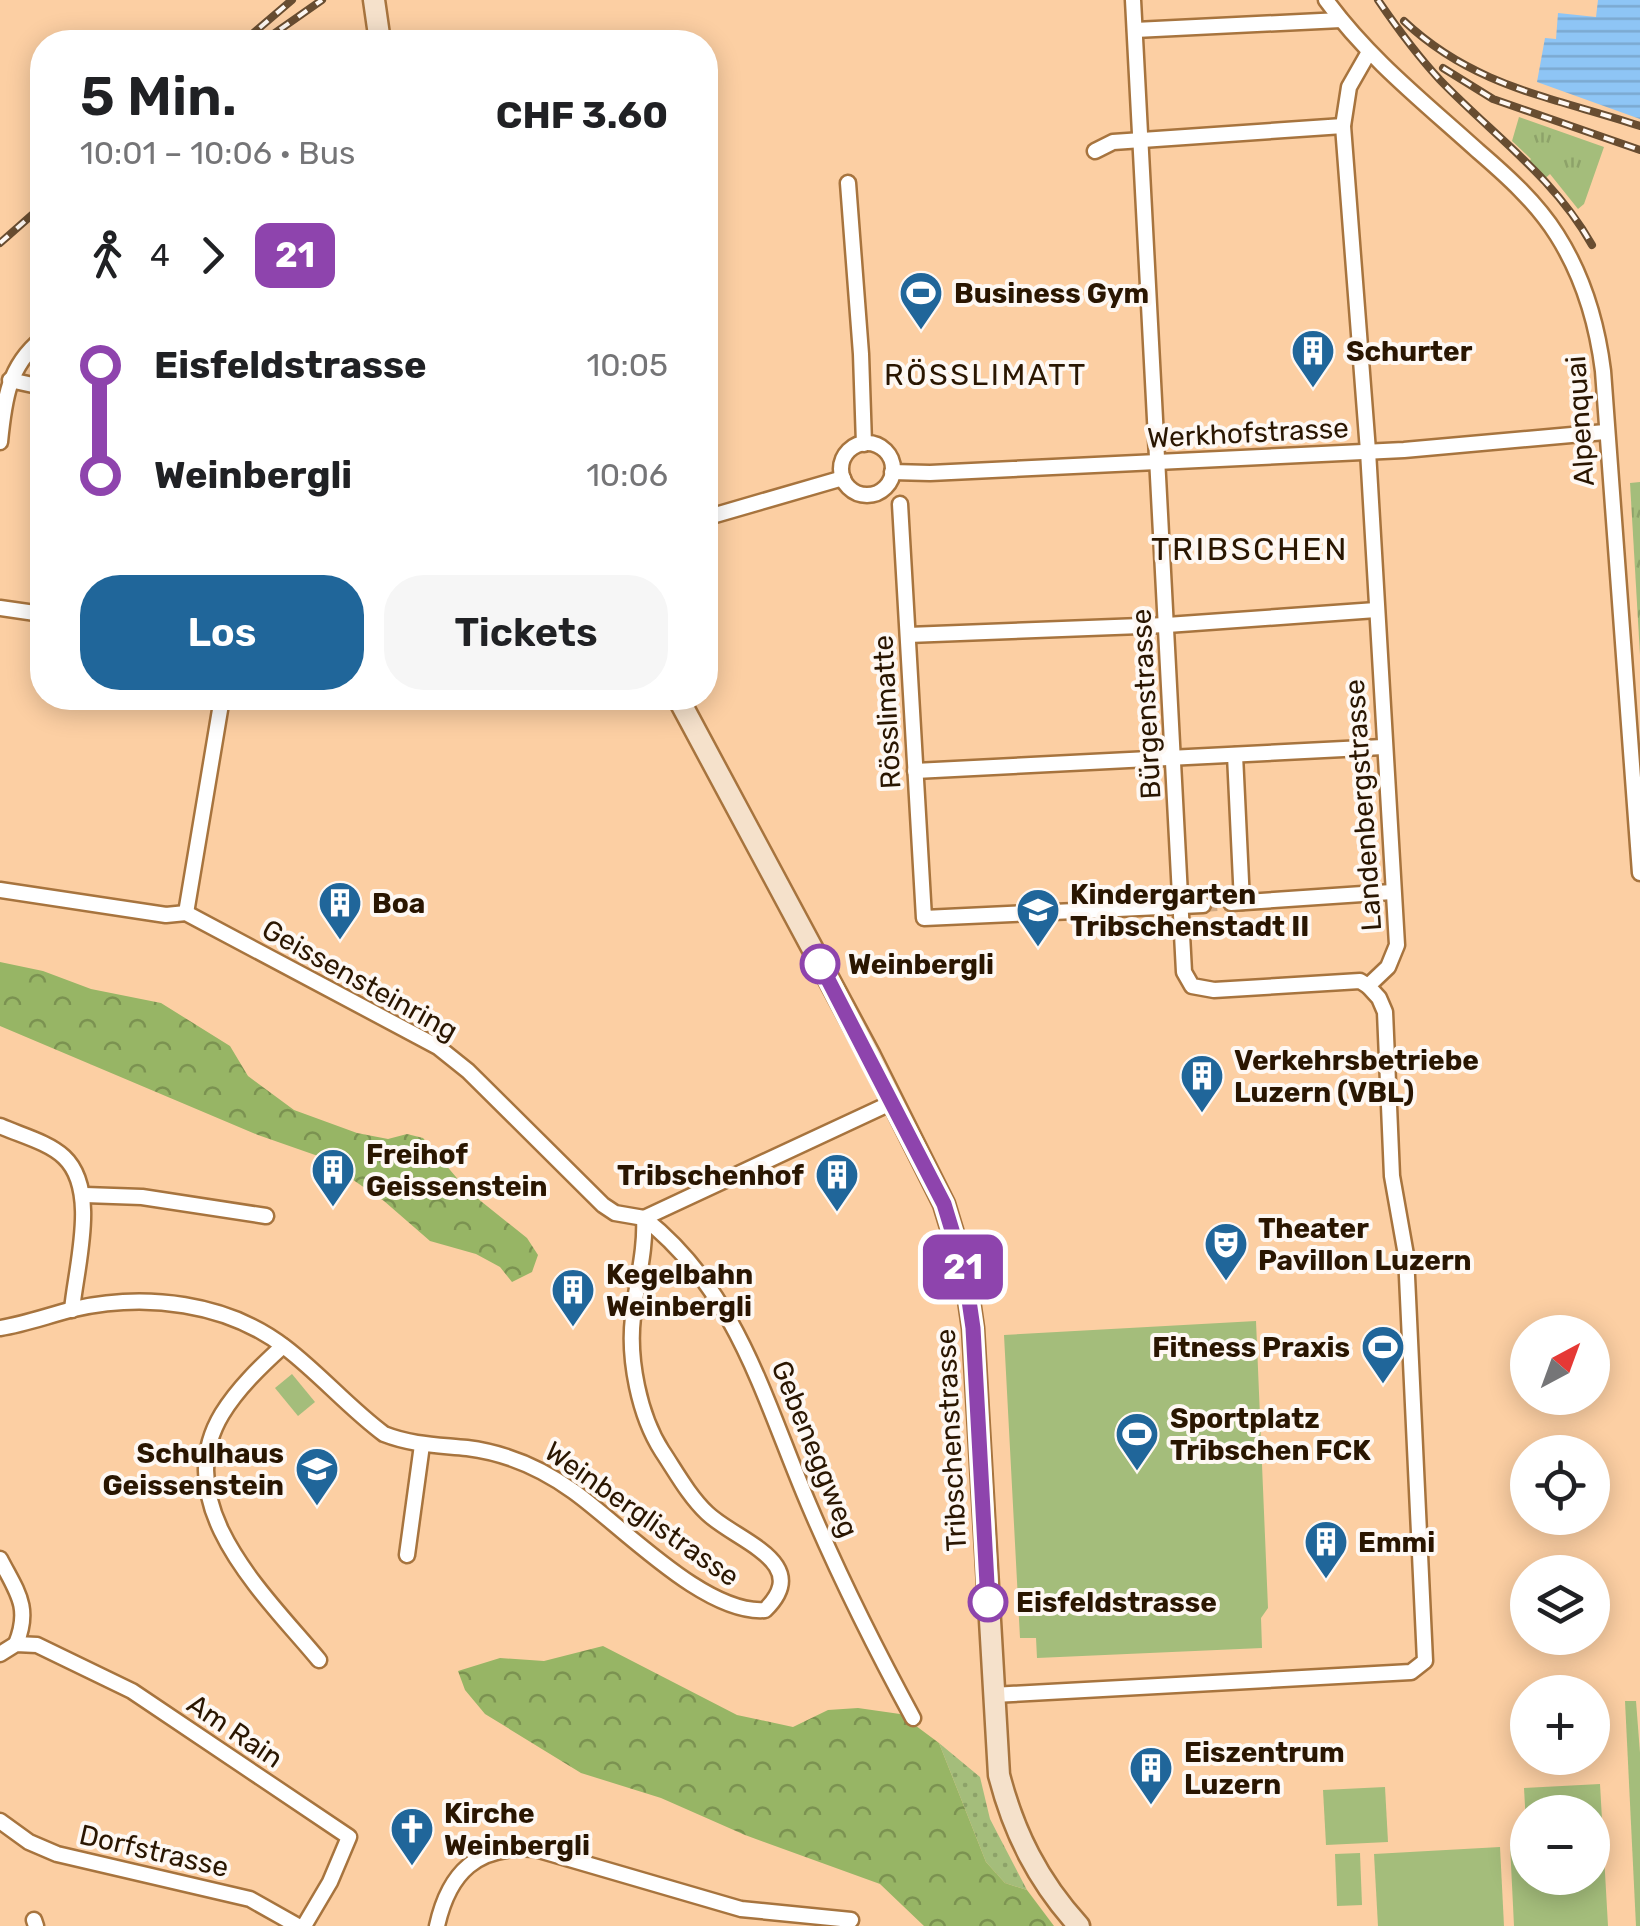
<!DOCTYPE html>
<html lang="de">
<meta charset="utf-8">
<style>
:root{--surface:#fff;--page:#f6f6f6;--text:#202124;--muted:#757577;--accent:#20669a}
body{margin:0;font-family:Rubik,sans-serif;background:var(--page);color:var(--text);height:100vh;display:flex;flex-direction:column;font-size:38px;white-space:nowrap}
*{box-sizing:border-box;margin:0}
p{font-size:32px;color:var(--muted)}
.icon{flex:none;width:55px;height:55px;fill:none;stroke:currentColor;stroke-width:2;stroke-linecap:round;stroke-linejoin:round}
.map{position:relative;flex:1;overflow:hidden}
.details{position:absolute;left:30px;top:30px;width:688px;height:680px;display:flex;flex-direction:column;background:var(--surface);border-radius:40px;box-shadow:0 5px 25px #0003}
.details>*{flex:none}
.badge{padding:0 20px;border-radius:15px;font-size:35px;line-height:65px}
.needle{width:65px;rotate:41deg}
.controls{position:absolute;left:1510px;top:1315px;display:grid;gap:20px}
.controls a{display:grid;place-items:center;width:100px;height:100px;border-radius:50%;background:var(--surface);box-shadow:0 5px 25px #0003;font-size:50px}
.map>.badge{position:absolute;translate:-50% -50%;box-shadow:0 0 0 5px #fff}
.legs{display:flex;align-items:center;gap:15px;height:110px;padding:0 50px;font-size:32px}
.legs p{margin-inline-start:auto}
.overview{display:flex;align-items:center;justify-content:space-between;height:170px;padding:0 50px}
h1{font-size:55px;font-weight:600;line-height:75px}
.button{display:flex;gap:20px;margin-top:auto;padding:20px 50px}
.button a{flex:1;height:115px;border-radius:40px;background:var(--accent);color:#fff;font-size:40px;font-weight:600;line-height:115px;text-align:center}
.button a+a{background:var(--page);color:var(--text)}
ul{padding:0 50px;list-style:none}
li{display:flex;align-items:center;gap:35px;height:110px;font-size:38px}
li i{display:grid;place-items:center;width:15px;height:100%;margin:0 12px;background:currentColor}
li i::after{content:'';width:25px;height:25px;margin:-12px;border:8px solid;border-radius:50%;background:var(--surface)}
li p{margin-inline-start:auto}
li:first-child i{background:linear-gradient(#0000 50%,currentColor 0)}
li:last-child i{background:linear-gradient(currentColor 50%,#0000 0)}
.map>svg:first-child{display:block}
</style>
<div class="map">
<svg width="1640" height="1926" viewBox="0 0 1640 1926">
<defs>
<pattern id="grass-dots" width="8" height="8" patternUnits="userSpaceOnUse" patternTransform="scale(2.5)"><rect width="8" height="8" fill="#a4bd7b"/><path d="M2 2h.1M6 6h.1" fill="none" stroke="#8da269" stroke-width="1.8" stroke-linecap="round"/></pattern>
<pattern id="forest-crowns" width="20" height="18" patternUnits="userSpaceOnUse" patternTransform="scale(2.5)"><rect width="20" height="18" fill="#97b565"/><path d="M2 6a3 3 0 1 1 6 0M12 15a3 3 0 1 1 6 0" fill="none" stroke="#7b9251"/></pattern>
<pattern id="park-tufts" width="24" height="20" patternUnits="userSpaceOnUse" patternTransform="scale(2.5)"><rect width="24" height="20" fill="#a4bd7b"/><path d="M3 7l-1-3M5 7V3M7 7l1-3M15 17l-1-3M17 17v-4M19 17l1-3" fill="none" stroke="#8da269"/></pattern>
<pattern id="water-rules" width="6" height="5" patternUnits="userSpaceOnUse" patternTransform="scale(2.5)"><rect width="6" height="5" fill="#8ec5f5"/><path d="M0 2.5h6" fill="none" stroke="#7ba8d0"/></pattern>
</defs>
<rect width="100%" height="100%" fill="#fccfa3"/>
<polygon fill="url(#grass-dots)" points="939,1743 980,1777 990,1819 1027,1890 1005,1883 986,1862"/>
<g fill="url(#forest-crowns)">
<polygon points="0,962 43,971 91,989 161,1003 230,1046 248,1076 294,1110 357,1133 388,1139 407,1134 423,1138 467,1190 527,1238 538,1255 532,1272 512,1282 500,1267 476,1254 430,1241 384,1201 318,1156 258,1135 0,1026"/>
<polygon points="603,1646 737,1715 793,1727 828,1710 858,1708 900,1714 939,1743 986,1862 1005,1883 1027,1890 1054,1926 924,1926 880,1884 745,1835 661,1798 581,1773 485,1714 465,1690 458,1671 500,1658 544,1661"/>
</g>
<g fill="url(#park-tufts)">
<polygon points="1519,117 1604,147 1584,204 1578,209 1550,174 1541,182 1525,166 1531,159 1512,141"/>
<polygon points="1640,482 1640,655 1630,483"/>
</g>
<g fill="#a4bd7b">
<polygon points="1256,1321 1268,1608 1261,1618 1262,1648 1037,1658 1036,1638 1020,1638 1004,1335"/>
<polygon points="292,1374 315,1402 298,1416 275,1388"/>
<polygon points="1625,1701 1636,1701 1640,1753 1640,1926 1636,1926"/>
<polygon points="1600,1784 1608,1926 1514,1926 1510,1844 1527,1843 1528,1878 1592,1878 1592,1812 1528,1812 1527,1842 1524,1788"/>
<polygon points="1385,1787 1388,1842 1326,1845 1323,1790"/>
<polygon points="1500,1847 1504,1926 1378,1926 1374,1854"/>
<polygon points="1360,1853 1362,1905 1337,1906 1335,1854"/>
</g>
<polygon fill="url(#water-rules)" points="1598,0 1640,0 1640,119 1537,82 1545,38 1556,39 1558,13 1596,17"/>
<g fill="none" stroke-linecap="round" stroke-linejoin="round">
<polyline stroke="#d2aa83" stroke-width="14" stroke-dasharray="14 7" stroke-linecap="butt" points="1203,905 1231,903"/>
<defs>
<g id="street">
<polyline points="1133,0 1184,972 1192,986 1214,990 1360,981 1368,986"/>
<path d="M1326,0c42,58 99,103 152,151 29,25 58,51 79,84 26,41 40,88 46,136l37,502"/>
<polyline points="1135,30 1341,20"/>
<polyline points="1095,151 1113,142 1343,126"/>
<polyline points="848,183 861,354 864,444"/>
<polyline points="10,380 42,387"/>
<path d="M0,442c4,-41 8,-76 42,-103"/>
<circle cx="867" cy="469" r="26"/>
<polyline points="892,472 930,473 1404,450 1605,432"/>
<polyline points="900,504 924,918 1203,905"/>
<polyline points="705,518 843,478"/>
<polyline points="0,608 42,614"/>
<polyline points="908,635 1167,625 1376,610"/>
<polyline points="1235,755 1242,902"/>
<polyline points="915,771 1383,747"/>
<polyline points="0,890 166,915 186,913 438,1047 468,1071 603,1205 615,1213 644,1218"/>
<polyline points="1231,903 1392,892"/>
<polyline points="186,913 222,698"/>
<path d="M0,1126c20,9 48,16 64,31 35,33 12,109 8,153"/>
<polyline points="85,1195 142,1197 266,1216"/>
<path d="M644,1218c94,74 120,182 165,287 31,73 66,143 104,213"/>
<polyline points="644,1218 893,1102"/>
<path d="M0,1328c26,-4 49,-13 74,-19 71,-16 153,-7 212,39 35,27 63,60 98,86 28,11 54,11 83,14 40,5 74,20 106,43 48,34 132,124 192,119 49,-48 -29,-69 -58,-97 -18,-17 -31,-41 -45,-62 -23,-36 -34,-92 -29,-134 3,-33 13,-66 11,-99"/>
<path d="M283,1346c-22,20 -45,42 -61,68 -55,91 44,182 97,246"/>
<polyline points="407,1555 422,1445"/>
<path d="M0,1559c17,33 31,48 16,85"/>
<polyline points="0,1654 16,1644 37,1645 132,1691 349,1837 330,1882 304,1926"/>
<polyline points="993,1695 1411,1672 1425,1661 1406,1255 1392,1176 1385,1012 1379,998 1368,986 1388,967 1397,945 1368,451 1343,126 1349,87 1369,52"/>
<polyline points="0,1821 29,1842 57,1854 250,1899 298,1926"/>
<polyline points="34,1920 36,1926"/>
<path d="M437,1926c12,-54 40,-81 98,-77l206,60 110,11"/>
</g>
<g id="secondary">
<polyline points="374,0 380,42"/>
<path d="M678,698l192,358 74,148 21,69 8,55 26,447c15,58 39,106 80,151"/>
</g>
</defs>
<use href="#street" stroke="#a7743e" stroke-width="19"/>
<use href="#secondary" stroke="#a7743e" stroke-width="25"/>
<use href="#street" stroke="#fff" stroke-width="14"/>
<use href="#secondary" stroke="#f5e1cb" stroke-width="20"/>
<defs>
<g id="rail">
<path d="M1378,0c19,28 39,55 62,80 53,55 114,97 152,165"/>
<path d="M1404,21c70,66 148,76 236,105"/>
<polyline points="243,42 292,0"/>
<polyline points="262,42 322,0"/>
<polyline points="1443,68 1493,99 1640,150"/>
<polyline points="0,243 42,206"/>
</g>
</defs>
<use href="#rail" stroke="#684d31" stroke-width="8"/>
<use href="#rail" stroke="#fef8f3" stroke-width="4" stroke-dasharray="11" stroke-linecap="butt"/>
</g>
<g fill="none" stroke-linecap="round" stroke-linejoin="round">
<defs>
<polyline id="line-1" points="820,964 944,1204 965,1273 973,1328 988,1602"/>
</defs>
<use href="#line-1" stroke="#fff" stroke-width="22"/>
<use href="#line-1" stroke="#8e44ad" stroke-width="15"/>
</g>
<defs>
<symbol id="stadium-pin" viewBox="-11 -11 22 30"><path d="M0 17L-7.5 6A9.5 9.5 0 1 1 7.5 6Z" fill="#20669a" stroke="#fef8f3"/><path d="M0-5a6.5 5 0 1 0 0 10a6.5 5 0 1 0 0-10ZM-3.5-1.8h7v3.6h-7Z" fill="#fff"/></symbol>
<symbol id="building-pin" viewBox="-11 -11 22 30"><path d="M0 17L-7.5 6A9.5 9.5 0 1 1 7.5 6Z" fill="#20669a" stroke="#fef8f3"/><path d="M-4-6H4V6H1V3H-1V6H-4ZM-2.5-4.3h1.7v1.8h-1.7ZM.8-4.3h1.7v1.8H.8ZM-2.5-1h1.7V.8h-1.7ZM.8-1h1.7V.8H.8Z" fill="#fff"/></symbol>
<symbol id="school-pin" viewBox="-11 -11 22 30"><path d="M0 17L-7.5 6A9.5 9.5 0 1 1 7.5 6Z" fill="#20669a" stroke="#fef8f3"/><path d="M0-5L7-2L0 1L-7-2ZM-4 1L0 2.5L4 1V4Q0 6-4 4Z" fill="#fff"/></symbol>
<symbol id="theatre-pin" viewBox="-11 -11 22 30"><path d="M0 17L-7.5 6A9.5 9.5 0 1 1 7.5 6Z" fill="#20669a" stroke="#fef8f3"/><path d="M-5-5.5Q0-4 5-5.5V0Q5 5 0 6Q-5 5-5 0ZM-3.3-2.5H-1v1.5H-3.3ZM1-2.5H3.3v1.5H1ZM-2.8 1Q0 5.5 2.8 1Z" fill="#fff"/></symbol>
<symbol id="church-pin" viewBox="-11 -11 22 30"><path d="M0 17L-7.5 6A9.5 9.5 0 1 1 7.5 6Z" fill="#20669a" stroke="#fef8f3"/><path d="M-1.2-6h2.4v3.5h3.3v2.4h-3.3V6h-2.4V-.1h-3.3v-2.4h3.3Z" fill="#fff"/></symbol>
</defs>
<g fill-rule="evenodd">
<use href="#stadium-pin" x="896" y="268" width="50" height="68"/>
<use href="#building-pin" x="1288" y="326" width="50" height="68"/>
<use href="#building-pin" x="315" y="878" width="50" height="68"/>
<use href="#school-pin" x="1013" y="885" width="50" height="68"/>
<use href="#building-pin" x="1177" y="1051" width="50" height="68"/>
<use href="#building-pin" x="308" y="1145" width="50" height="68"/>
<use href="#building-pin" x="812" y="1150" width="50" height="68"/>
<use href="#theatre-pin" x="1201" y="1219" width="50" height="68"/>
<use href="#building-pin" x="548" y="1265" width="50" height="68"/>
<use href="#stadium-pin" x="1358" y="1322" width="50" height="68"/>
<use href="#stadium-pin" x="1112" y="1409" width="50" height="68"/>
<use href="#school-pin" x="292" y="1444" width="50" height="68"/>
<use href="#building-pin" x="1301" y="1517" width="50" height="68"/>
<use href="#building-pin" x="1126" y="1743" width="50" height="68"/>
<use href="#church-pin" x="387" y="1804" width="50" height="68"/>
</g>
<g fill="#fff" stroke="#8e44ad" stroke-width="5">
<circle cx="820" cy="964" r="18"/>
<circle cx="988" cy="1602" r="18"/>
</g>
<g text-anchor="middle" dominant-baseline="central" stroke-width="8" stroke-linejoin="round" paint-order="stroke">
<g font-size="28" font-weight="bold" fill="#2a1601" stroke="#fef8f3" text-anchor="start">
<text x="954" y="293">Business Gym</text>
<text x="1346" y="351">Schurter</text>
<text x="1070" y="894">Kindergarten<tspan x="1070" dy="32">Tribschenstadt II</tspan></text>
<text x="372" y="903">Boa</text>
<text x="1234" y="1060">Verkehrsbetriebe<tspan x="1234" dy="32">Luzern (VBL)</tspan></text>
<text x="366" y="1154">Freihof<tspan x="366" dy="32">Geissenstein</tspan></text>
<text x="804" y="1175" text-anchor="end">Tribschenhof</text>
<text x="1258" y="1228">Theater<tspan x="1258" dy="32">Pavillon Luzern</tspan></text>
<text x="606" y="1274">Kegelbahn<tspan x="606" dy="32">Weinbergli</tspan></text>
<text x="1350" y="1347" text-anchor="end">Fitness Praxis</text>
<text x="1170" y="1418">Sportplatz<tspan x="1170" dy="32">Tribschen FCK</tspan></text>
<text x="284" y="1453" text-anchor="end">Schulhaus<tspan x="284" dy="32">Geissenstein</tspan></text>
<text x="1358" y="1542">Emmi</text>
<text x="1184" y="1752">Eiszentrum<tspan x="1184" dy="32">Luzern</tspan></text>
<text x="444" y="1813">Kirche<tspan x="444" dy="32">Weinbergli</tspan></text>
</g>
<g font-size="28" fill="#2a1601" stroke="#fef8f3">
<text transform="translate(1580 421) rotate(-94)">Alpenquai</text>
<text transform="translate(1248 433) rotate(-3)">Werkhofstrasse</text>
<text transform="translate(1146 704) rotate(-93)">Bürgenstrasse</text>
<text transform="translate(887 712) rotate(-93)">Rösslimatte</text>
<text transform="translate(1363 805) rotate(-94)">Landenbergstrasse</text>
<text transform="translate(360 980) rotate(29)">Geissensteinring</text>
<text transform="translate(951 1440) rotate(-93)">Tribschenstrasse</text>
<text transform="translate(815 1449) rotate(68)">Gebeneggweg</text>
<text transform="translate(642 1514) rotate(35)">Weinberglistrasse</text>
<text transform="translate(235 1731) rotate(34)">Am Rain</text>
<text transform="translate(154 1851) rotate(13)">Dorfstrasse</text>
</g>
<g font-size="28" font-weight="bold" fill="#2a1601" stroke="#fef8f3" text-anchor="start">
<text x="848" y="964">Weinbergli</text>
<text x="1016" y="1602">Eisfeldstrasse</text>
</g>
<g font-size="30" letter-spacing="2.5" fill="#2a1601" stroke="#fef8f3">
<text x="986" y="375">RÖSSLIMATT</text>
</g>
<g font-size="32" letter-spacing="2.5" fill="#2a1601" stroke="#fef8f3">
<text x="1250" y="549">TRIBSCHEN</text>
</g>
</g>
</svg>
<div class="controls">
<a><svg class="needle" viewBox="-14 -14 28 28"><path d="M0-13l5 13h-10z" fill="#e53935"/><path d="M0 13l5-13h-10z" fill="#757577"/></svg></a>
<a><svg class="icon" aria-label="locate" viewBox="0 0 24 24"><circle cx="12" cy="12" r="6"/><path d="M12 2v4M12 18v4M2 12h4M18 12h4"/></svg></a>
<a><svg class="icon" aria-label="layers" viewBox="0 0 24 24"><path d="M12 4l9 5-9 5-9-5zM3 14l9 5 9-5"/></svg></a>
<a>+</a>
<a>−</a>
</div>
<b class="badge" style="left:963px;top:1267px;background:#8e44ad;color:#fff">21</b>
<section class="details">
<div class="overview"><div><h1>5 Min.</h1><p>10:01 – 10:06 · Bus</p></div><b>CHF 3.60</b></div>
<div class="legs"><svg class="icon" aria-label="walk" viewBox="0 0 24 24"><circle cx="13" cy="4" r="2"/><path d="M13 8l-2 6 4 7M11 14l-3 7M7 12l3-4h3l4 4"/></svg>4<svg class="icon" aria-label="forward" viewBox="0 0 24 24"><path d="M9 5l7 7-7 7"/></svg><b class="badge" style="background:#8e44ad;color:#fff">21</b></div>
<ul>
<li><i style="color:#8e44ad"></i><b>Eisfeldstrasse</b><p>10:05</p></li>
<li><i style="color:#8e44ad"></i><b>Weinbergli</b><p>10:06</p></li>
</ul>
<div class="button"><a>Los</a><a>Tickets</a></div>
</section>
</div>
